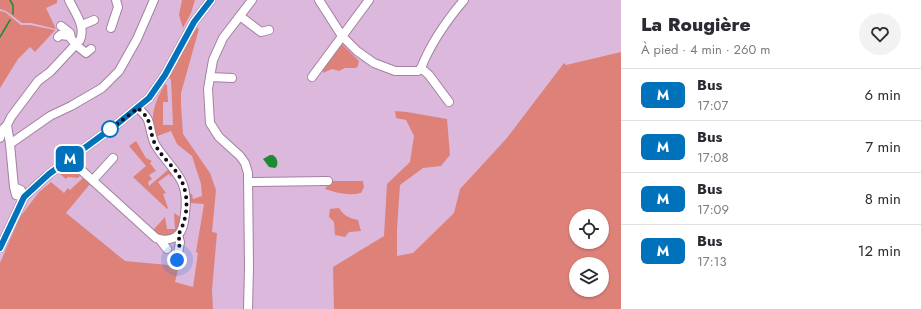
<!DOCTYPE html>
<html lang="fr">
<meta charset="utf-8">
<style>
:root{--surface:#fff;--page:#f2f2f3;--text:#2b2b33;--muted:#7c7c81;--line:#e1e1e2}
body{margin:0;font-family:Jost,sans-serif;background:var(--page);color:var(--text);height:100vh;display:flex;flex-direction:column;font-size:15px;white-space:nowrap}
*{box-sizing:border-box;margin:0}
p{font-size:13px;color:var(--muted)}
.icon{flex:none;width:22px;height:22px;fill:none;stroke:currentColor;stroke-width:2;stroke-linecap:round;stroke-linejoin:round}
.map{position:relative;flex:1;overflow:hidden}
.drawer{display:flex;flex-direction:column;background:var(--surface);width:300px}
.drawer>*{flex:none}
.badge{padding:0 8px;border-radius:6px;font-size:14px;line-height:26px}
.fabs{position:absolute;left:569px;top:209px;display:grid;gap:8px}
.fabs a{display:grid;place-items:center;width:40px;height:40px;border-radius:50%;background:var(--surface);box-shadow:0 1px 3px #0004;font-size:20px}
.you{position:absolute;width:20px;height:20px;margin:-10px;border:3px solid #fff;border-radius:50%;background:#1a73e8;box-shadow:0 0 0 6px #1a73e833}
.map>.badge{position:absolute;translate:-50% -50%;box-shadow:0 0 0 2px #fff}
.round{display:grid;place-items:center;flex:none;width:42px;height:42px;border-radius:21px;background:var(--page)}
.headline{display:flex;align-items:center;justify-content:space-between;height:68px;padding:0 20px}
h1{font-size:19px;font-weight:800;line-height:30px}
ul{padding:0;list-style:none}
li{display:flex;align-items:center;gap:12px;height:52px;padding:0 20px;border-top:1px solid var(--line)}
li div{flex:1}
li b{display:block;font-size:15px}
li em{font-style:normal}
li .badge{min-width:44px;font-weight:700;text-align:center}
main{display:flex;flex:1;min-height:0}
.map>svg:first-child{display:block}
</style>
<main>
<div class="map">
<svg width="621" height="309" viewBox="0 0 621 309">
<rect width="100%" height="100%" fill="#dcb8dc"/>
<g fill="#de8279" fill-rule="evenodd">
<polygon points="0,0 57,0 57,3 46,8 56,29 31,23 22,23 6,11 0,9"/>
<polygon points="182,0 195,0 191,13 183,28 179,15"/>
<polygon points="0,11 5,12 21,25 30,25 55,30 35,52 30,47 18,59 0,88"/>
<path d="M196,27l3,2 -18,64v12l2,29 27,39 6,17 -4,42 5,1 -5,57 1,19h-213v-46l20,-46 19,-25 12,-10 13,11 4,-5 2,2 13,-12 7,6 -24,29 59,48 54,5 -4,16 18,5 5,-34 -2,-1 8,-48 -14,-1v-9h2l1,5 9,-3 -1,-12 -9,-28 -15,-12 -6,-13 -16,6c-5,-22 -1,-34 10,-53l2,1 1,17h-5v23h10l-2,-45 -2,-2z"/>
<polygon points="342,44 359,61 358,66 356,68 345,68 339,71 332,69 323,73 323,68"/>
<path d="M621,52v257h-287l-1,-42 51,-31 3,-52 23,-22 4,-26 -8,-16 -10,-2 -1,-7 12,1 40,7 3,36 -9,11 -18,2 -23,17 -3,44v27l16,-3 41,-40 6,-24 46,-50 58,-76 2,2zM576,216h26v26h-26zM576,264h26v26h-26z"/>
<polygon points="136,141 146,158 152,161 150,163 156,171 149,175 152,179 148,182 149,186 169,169 172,173 171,177 169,174 158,182 166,193 163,194 168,208 167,209 133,177 146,166 129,146"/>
<polygon points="65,170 75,170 80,176 78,178 68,177 66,179 60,174"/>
<path d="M331,181h32l1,6 -3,6c-12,3 -24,0 -36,-4z"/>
<path d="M339,208c5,8 10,10 19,12l3,11 -12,1 -4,5 -10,-2 -1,-13 -5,-5 1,-8z"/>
<path d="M174,213l8,5c-3,14 -15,24 -29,13l2,-3 10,-11 2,12h8z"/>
</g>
<path fill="#1f8a34" d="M270,155h3c4,3 5,6 4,11l-2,2 -6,-1 -6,-8z"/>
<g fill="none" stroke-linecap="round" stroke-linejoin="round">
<g stroke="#1f8a34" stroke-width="1.5">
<polyline points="10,0 13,5 13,14"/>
<polyline points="0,37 10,20"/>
</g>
<defs>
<g id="minor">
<polyline points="319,0 342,36 357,51 374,63 395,71 418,71 421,68"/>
<polyline points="240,16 261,32 269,30"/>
<polyline points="82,25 94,20"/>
<polyline points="61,26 70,33 71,38"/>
<polyline points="111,28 118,7 116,0"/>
<polyline points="58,37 60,35 69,36 76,45 86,53 91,49"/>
<polyline points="210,77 232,78"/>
<polyline points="312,77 369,0"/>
<path d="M449,102l-20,-27 -8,-7c10,-25 26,-48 43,-68"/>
<polyline points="0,138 3,129 7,125"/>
<polyline points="10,144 50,116 71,106 102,88 119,71 137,39 154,0"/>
<path d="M69,159l87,79c7,3 18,2 23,-4 5,-6 5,-13 6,-20 5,-36 -12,-42 -29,-68 -5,-8 -5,-18 -8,-26 -2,-5 -7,-9 -10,-12"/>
<polyline points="93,180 113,158"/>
<polyline points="248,182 328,181"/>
<path d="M14,187l7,3 3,7 -8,-2 -2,-8 -4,-43 -3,-19 4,-8 27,-36 12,-9 30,-32c6,-14 -5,-27 -11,-40"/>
<polyline points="160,240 167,249"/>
<polyline points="0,248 24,197 49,174 116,125 149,98 165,75 194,22 211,0"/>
<polyline points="177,260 180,242 178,235"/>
<polyline points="248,309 249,267 248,173 245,163 240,156 219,137 210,123 208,89 213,60 223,38 252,0"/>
</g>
</defs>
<use href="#minor" stroke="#a281a2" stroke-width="10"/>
<use href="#minor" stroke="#fff" stroke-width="8"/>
</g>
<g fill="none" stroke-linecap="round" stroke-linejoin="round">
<defs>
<polyline id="line" points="0,248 24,197 49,174 116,125 149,98 165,75 194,22 211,0"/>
</defs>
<use href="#line" stroke="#fff" stroke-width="9"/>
<use href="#line" stroke="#0072bc" stroke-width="6"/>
<path stroke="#150916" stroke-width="4" stroke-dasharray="0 7.2" d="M110,129l-2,2 30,-23c3,3 8,7 10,12 3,7 3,16 7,24 5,11 15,19 22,29 13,18 12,44 1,62l2,7 -3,18"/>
</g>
<circle fill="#fff" stroke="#0072bc" stroke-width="2" cx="110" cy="129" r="8"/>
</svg>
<div class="fabs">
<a><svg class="icon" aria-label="locate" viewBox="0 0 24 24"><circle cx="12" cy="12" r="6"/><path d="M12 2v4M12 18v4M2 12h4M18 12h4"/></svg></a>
<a><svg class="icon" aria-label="layers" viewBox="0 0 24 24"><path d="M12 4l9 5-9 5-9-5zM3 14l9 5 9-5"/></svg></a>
</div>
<div class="you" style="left:177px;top:260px"></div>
<b class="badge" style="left:70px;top:159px;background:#0072bc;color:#fff">M</b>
</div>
<section class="drawer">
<div class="headline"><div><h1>La Rougière</h1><p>À pied · 4 min · 260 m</p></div><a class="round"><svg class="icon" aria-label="heart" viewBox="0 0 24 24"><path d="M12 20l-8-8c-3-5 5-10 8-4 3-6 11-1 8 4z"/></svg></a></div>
<ul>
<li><span class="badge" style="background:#0072bc;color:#fff">M</span><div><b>Bus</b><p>17:07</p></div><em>6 min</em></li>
<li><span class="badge" style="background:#0072bc;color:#fff">M</span><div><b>Bus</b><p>17:08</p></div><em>7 min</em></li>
<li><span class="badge" style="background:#0072bc;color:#fff">M</span><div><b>Bus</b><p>17:09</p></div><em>8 min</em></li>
<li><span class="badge" style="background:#0072bc;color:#fff">M</span><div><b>Bus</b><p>17:13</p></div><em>12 min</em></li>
</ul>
</section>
</main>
